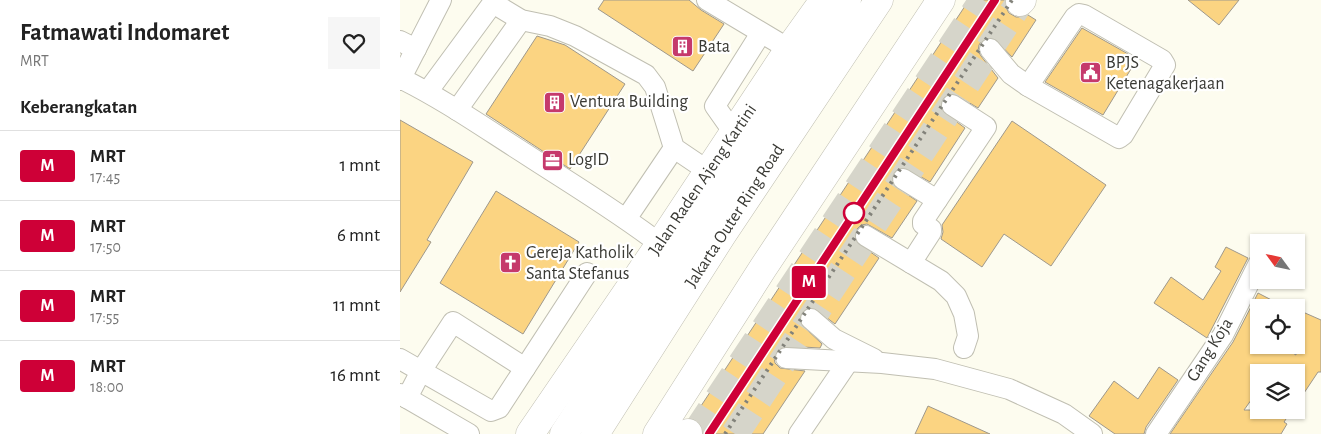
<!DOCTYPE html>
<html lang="id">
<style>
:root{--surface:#fff;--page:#f6f6f6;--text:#222;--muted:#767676;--line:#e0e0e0}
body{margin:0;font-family:"Alegreya Sans",sans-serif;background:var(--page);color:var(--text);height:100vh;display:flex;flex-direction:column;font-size:19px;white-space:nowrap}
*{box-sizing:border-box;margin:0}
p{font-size:16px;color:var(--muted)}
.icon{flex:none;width:28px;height:28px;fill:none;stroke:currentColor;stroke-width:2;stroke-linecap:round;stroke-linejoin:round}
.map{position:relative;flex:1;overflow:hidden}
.sheet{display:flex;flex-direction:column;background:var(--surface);width:400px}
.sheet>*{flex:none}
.badge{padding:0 10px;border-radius:4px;font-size:18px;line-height:32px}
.needle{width:32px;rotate:303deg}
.tools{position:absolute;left:850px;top:234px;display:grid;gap:10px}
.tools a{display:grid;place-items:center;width:55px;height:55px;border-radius:0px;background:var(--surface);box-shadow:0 1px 4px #0004;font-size:25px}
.map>.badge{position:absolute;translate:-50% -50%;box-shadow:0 0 0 2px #fff}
h2{padding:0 20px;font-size:19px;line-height:45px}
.round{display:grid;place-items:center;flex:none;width:52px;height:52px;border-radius:0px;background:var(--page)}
.headline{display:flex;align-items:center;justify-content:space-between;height:85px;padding:0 20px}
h1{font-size:24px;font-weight:600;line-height:38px}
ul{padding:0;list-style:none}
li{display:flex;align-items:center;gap:15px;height:70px;padding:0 20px;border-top:1px solid var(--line)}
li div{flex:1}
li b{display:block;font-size:19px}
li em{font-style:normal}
li .badge{min-width:55px;font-weight:700;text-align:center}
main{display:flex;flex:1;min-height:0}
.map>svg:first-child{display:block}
</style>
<main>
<section class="sheet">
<div class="headline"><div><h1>Fatmawati Indomaret</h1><p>MRT</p></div><a class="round"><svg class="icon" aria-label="heart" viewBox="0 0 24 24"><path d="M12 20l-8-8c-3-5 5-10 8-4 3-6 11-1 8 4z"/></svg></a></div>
<h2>Keberangkatan</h2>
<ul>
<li><span class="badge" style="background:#ce0037;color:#fff">M</span><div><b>MRT</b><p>17:45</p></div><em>1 mnt</em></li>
<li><span class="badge" style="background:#ce0037;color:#fff">M</span><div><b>MRT</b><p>17:50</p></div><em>6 mnt</em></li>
<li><span class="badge" style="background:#ce0037;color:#fff">M</span><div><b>MRT</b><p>17:55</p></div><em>11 mnt</em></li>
<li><span class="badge" style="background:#ce0037;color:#fff">M</span><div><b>MRT</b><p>18:00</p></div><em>16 mnt</em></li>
</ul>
</section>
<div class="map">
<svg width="921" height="434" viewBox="0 0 921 434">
<rect width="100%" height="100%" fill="#fdfcef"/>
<g fill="#fbd482" stroke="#9e988c">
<polygon points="204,0 289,0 301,10 324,24 293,71 198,9"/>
<polygon points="569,0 605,0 605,6 609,13 616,17 624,17 628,15 636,20 612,57 594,38 587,37 582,40 579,45 578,51 581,56 598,78 578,108 553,93 547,94 542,98 540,104 542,111 565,128 530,182 504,167 498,168 493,172 491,179 493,185 517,201 492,238 467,224 461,225 456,230 454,235 456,242 479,258 435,324 414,308 407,308 402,312 399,317 400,323 422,344 420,348 386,346 380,348 376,352 374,357 375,363 380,368 405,371 363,434 305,434 299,422 293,418"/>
<polygon points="788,0 839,0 819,25"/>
<polygon points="682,28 737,59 703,115 645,82"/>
<polygon points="137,36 165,45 225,84 170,169 86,114"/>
<polygon points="0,120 73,162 27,240 31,242 0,292"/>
<polygon points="612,121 706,185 651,266 604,234 582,267 541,239 543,232 542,225"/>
<polygon points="96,191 179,242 123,334 40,283"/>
<polygon points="826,247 848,258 807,338 754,303 771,277 803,300 821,271 815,267"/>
<polygon points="858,293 887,308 859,308 859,345 880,345 896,355 896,309 921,320 921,372 918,372 896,405 896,372 859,372 859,389 844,410 892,410 884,422 887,424 881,434 770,434 833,342"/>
<polygon points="759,367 778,380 746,427 744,434 715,434 689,416 714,381 738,399"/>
<polygon points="528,406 590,434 515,434"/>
</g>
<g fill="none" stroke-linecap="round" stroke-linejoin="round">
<g stroke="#d6d5ca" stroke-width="28" stroke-dasharray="28 14" stroke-linecap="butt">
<polyline points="295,434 583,0"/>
<polyline points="335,434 620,2"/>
</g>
<defs>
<g id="minor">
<polyline points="307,0 389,49"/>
<polyline points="93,3 121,20 150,26 175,36 246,75 255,87 274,148 308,171"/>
<polygon points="679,14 684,15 762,60 765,65 723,135 719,138 628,86 675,17"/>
<polyline points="0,41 16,49"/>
<polyline points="590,49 611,74 628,86"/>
<path d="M0,78c43,21 83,49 124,75 46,30 93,58 136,91"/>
<polyline points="0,80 41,0"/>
<polyline points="28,91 95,0"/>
<polyline points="57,110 121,20"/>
<polyline points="334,133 315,106 361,33"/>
<polyline points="503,179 537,200"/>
<polyline points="226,219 274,148"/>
<polyline points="466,236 541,281 556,296 564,314 568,336 564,348"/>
<polyline points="511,263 531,232 531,229 523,224 523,221 586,127 552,105"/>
<polyline points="411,319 434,339 474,359"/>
<polyline points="386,358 482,363 535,369 609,389 664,414 692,434"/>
<polyline points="0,359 91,411 99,408 187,273"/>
<polyline points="0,394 69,434"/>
<polyline points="7,398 21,371 53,322 125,368"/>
<polyline points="399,434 448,362"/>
<polyline points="756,434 823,335 859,263"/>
</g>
<g id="highway">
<polyline points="620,2 622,0"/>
<polyline points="130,434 260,244 389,49 424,0"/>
<polyline points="164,434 447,0"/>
<polyline points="195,434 322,235 479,0"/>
<polyline points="257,434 363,268 541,0"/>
<polyline points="287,434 288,433"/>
</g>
</defs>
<use href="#minor" stroke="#c0bfb2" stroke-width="22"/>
<use href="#highway" stroke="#c0bfb2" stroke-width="29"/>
<use href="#minor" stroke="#fff" stroke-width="20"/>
<use href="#highway" stroke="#fff" stroke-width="28"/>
<g stroke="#82827a" stroke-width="4" stroke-dasharray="2.5 5" stroke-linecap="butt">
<polyline points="309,434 595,0"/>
<polyline points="325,434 612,0"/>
</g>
</g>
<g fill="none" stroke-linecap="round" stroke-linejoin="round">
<defs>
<polyline id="line" points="309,434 595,0"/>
</defs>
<use href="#line" stroke="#fff" stroke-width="11"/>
<use href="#line" stroke="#ce0037" stroke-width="8"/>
</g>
<defs>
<symbol id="building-square" viewBox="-11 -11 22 22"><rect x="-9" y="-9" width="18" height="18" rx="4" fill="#c5396c" stroke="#fff"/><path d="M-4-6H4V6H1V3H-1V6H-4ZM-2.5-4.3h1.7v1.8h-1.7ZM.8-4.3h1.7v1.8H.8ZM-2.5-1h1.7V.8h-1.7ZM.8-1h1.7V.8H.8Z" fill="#fff"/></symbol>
<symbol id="civic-square" viewBox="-11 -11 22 22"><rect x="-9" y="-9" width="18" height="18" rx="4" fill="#c5396c" stroke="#fff"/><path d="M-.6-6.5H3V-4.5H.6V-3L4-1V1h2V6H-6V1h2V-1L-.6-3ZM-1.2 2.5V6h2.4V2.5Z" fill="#fff"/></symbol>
<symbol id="office-square" viewBox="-11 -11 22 22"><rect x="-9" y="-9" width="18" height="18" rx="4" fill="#c5396c" stroke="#fff"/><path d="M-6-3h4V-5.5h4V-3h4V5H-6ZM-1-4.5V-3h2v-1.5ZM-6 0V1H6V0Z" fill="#fff"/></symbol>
<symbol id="church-square" viewBox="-11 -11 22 22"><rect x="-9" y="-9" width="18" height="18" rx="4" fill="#c5396c" stroke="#fff"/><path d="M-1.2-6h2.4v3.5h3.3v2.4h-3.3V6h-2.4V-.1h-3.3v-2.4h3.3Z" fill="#fff"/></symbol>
</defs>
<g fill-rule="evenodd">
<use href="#building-square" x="270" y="34" width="25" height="25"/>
<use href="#civic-square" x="678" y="60" width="25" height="25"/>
<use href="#building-square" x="142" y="90" width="25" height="25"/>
<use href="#office-square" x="140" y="148" width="25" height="25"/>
<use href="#church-square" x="98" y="250" width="25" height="25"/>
</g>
<circle fill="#fff" stroke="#ce0037" stroke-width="2.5" cx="454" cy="213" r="10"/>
<g text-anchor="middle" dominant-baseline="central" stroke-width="4.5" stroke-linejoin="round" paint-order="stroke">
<g font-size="18" fill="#3a3a35" stroke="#fff" text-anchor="start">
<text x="298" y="47">Bata</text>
<text x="706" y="63">BPJS<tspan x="706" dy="21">Ketenagakerjaan</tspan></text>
<text x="170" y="102">Ventura Building</text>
<text x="168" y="160">LogID</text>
<text x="126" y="253">Gereja Katholik<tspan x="126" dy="21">Santa Stefanus</tspan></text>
</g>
<g font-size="18" fill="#3a3a35" stroke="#fff">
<text transform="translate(303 180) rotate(-56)">Jalan Raden Ajeng Kartini</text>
<text transform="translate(335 216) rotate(-57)">Jakarta Outer Ring Road</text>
<text transform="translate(810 350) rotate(-58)">Gang Koja</text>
</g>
</g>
</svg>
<div class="tools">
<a><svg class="needle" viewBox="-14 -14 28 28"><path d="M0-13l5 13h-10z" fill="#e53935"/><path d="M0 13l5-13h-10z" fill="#767676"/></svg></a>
<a><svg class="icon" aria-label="locate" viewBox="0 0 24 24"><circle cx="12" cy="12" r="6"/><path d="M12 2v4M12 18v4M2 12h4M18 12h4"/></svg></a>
<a><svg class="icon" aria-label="layers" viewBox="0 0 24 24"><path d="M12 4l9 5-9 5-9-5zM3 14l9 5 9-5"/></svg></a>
</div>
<b class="badge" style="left:409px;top:282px;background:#ce0037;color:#fff">M</b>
</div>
</main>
